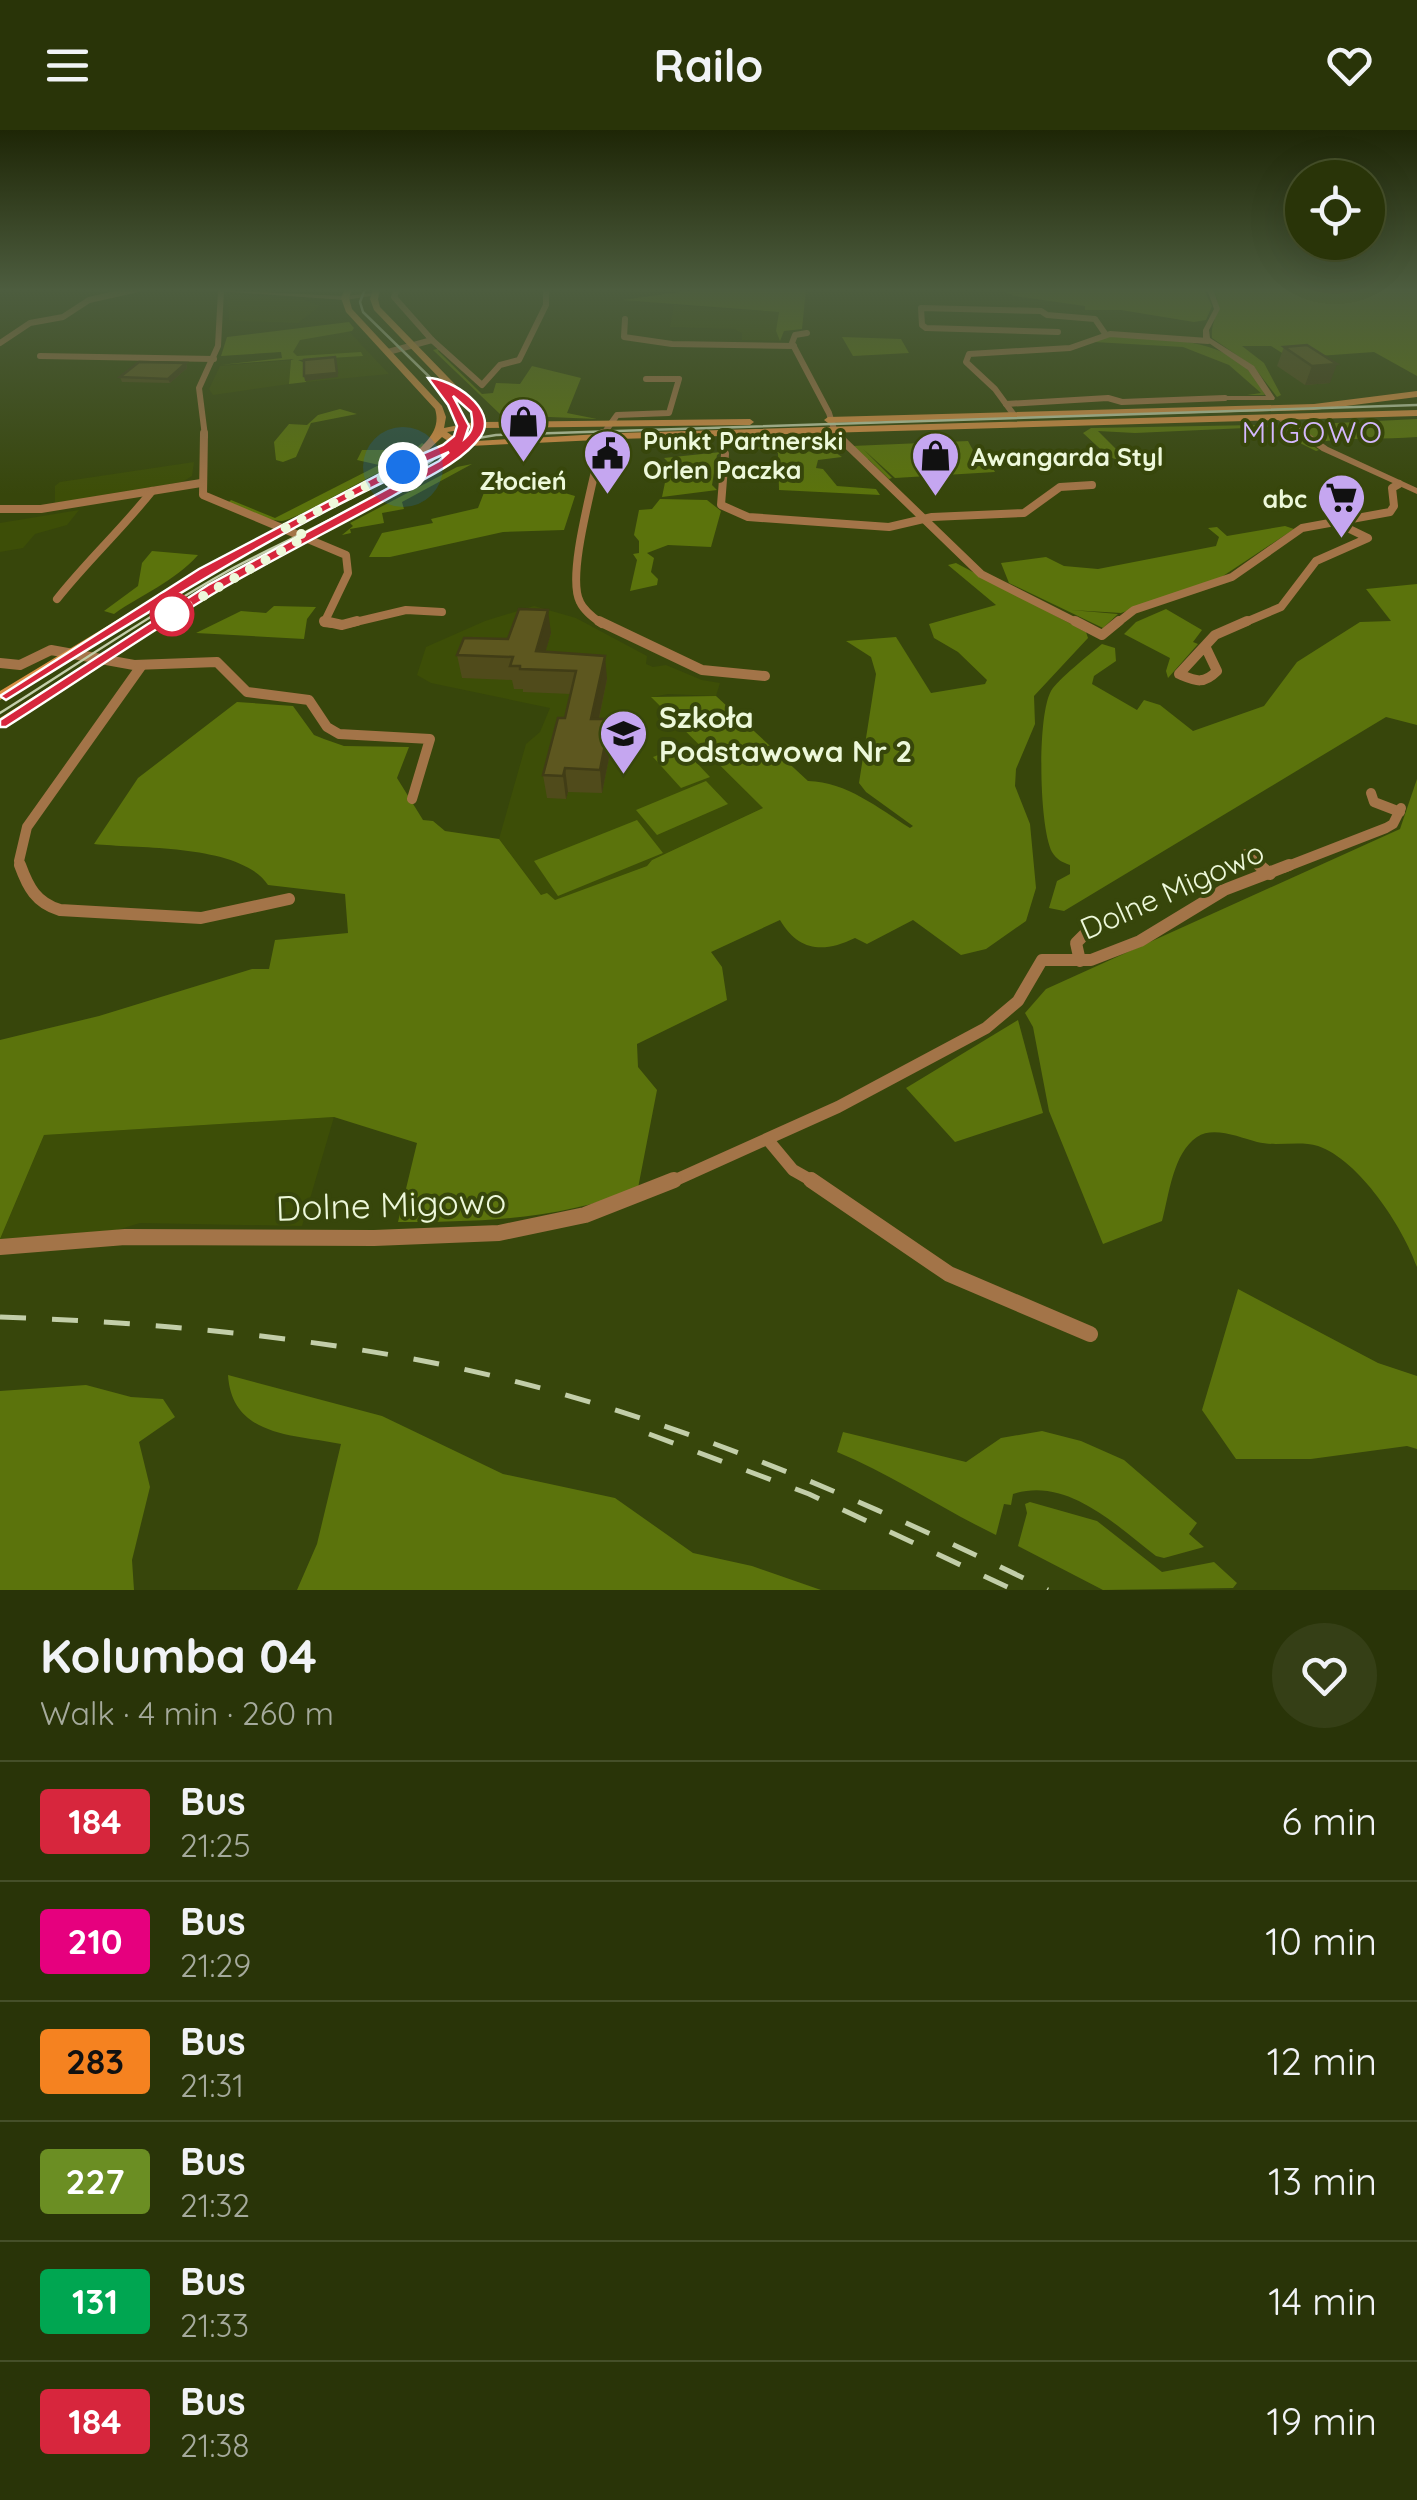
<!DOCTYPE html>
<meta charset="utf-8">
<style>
:root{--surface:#293408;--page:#353f16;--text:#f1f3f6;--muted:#a5aa9c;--line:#454f29}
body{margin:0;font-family:Quicksand,sans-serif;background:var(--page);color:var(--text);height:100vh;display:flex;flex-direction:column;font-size:38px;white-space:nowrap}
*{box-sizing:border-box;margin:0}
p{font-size:32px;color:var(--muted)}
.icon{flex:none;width:55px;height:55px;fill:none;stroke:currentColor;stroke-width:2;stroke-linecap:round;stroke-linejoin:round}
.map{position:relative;height:1460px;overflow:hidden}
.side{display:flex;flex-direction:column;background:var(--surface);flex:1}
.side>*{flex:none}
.badge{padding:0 20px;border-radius:8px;font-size:35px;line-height:65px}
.fabs{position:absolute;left:1285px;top:30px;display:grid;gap:20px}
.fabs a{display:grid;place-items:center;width:100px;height:100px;border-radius:50%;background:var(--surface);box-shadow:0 10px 40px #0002,0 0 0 2px var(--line);font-size:50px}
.you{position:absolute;width:50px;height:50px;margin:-25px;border:8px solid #fff;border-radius:50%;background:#1a73e8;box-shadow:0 0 0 15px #1a73e833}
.map>.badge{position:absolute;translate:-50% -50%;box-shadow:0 0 0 5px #fff}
.round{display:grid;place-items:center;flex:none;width:105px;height:105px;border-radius:52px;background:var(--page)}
.headline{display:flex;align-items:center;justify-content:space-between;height:170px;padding:0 40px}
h1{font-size:48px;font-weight:700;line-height:75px}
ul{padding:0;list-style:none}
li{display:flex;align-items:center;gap:30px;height:120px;padding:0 40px;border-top:2px solid var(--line)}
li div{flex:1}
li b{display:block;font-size:38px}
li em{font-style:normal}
li .badge{min-width:110px;font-weight:700;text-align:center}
header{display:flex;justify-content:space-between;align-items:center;height:130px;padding:0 40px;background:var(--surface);font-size:45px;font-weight:700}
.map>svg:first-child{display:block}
</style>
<header><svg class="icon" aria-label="menu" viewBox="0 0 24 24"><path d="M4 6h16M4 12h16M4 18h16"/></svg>Railo<svg class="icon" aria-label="heart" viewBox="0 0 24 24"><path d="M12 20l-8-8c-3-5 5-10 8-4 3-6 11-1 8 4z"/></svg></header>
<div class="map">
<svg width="1417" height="1460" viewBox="0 0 1417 1460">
<rect width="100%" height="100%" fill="#37460b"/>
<g fill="#3d4e07">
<polygon points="233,164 304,170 320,176 298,193 240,191 229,190 228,171 232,169 228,167"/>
<polygon points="674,175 780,182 776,201 780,211 742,210 742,203 734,199 670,197"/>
<polygon points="343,195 389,244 306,252 305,230 285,222 298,210"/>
<polygon points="291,230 289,254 213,265 209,259 220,236"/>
<polygon points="194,332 192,346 182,352 55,373 55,356 60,352"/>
<polygon points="79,380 67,395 35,404 23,418 0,422 0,393"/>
<polygon points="534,476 576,488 647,526 646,534 653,537 666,535 702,550 720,553 716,566 668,564 652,567 763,678 652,730 647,736 554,771 542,766 499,709 526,614 540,602 550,578 431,553 417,545 426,517 485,491"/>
<polygon points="334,987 302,1096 140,1093 117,1100 0,1109 44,1005"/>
</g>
<g fill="#5b730c">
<polygon points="702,159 806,159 802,199 784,201 780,211 776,201 779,182 622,170"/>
<polygon points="1000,159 1204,160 1212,176 1206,190 1194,192 1121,180 1085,180 1085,176 1014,166"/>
<path d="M1213,159h204v87l-43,-24 -84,6 -19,-12h-29l22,17 17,32 -4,2 -23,-30 -42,-29c-2,-20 13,-27 1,-49z"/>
<polygon points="349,192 354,198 352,201 300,210 293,222 297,226 361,222 363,226 298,230 305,233 306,252 289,254 291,230 294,229 220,235 282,228 281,222 221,226 227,207"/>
<path d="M1110,206c56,4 128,-2 155,59h-18l14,-2 -32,-28 -46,-18 -89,-5z"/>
<polygon points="842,207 901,209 909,223 853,226"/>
<polygon points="441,218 438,221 482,264 493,263 496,253 520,254 532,236 581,248 567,283 597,289 501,285 433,220"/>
<polygon points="340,279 357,284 311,293 296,327 283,332 276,330 274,312 289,294 307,295 318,285"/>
<path d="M1417,289v18c-33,3 -66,0 -99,5l-23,-17z"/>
<polygon points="1257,295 1283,296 1319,320 1316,321 1268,297 1135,303 1098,301 1131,334 1109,327 1083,303 1091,298"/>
<polygon points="968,311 981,335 991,335 995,342 895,348 863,319 892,348 889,349 868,329 863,329 852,316"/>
<path d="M422,313l3,2c-29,30 -74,46 -111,66l3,-6 67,-31 9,-8c-22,8 -100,56 -112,55 -18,-1 -37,-12 -53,-18l3,-3 44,18 104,-53 -22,-5 5,-10h44l-3,11z"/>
<path d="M772,315c16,9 39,6 59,6l-2,-3 13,9 -24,3 -2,8 7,1 14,17 39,3 4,6 -101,-5 -1,-37 -25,-5z"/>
<polygon points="721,322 717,325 712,355 717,360 662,367 669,333 664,328"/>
<polygon points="472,334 402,372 404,379 382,383 384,393 350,399 351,403 342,405 353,396 350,393 457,337"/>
<polygon points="485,360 558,361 575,366 564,400 503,402 390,427 369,427 382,403 433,393 431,389 478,378"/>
<polygon points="660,369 707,370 721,381 711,417 668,415 647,423 654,428 651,442 658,449 657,455 630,461 637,430 633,424 639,423 639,411 634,405 639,380 652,379"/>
<polygon points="1285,396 1294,399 1217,450 1121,483 1071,480 1118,484 1103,498 1009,453 1001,433 1046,427 1064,436 1098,439 1216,416 1219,407 1208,398 1217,397 1227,406"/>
<path d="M152,421l46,4c-24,27 -56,39 -84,59l-10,-3 34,-25 4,-23z"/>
<path d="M956,433l130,69 2,6 -54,58 1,28 -19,45 -1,17 15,38 6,64 -10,33 -40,28 -25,6 -48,-35 -46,24 -12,-6c-31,15 -56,14 -75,-18l-69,32 11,15 5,33 -90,44 1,23 19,23 -19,98c-75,32 -161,34 -240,34l19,-79 -83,-26 -290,18 -44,104v-199l99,-24 153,-47h17l6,-29 73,-7 -3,-39 -77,-9c-27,-41 -127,-36 -174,-41l44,-66 99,-76 56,4 21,29 10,4 20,7 65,1 -12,31 26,42 10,1 12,10 54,8 42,56 6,-2 8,7 92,-34 5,-6 111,-52 -112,-111 65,-1 92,85c39,1 70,27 102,47l3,-2 -47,-34 -7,-9 17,-109 -5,-17 -25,-16 50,-4 35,56 54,-9 2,-4 -29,-28 -24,-14 -5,-14 67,-19 -48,-40z"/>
<path d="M1417,454v141l-31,-8 -322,194 -15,-3 8,-27 13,-7v-9c-8,-3 -13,-5 -18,-13 -13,-25 -15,-136 -1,-161 6,-11 39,-37 51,-47l13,4 1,13 -22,15 -2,8 45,26 7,-10 16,5 33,26 71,-25 33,-44 63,-40 31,-1 -25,-32z"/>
<polygon points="274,476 316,477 307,489 304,509 196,503 241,481 266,483"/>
<polygon points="1166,479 1202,500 1193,512 1198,514 1168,548 1166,541 1170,528 1124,504 1136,492"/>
<polygon points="681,616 710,647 681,658 653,627"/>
<path d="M1417,649v488c-14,-40 -58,-107 -99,-121 -19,-6 -41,1 -61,-4 -18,-5 -44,-16 -60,-5 -24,16 -28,58 -35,84l-59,23 -54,-133 -16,-84 -8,-14 21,-24 354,-160z"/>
<polygon points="706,651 728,674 657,705 636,680"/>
<polygon points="637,690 663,723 558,766 534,731"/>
<polygon points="1018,890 1043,983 955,1012 906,958"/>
<polygon points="1238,1159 1378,1233 1417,1246 1417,1319 1407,1316 1311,1329 1236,1329 1202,1280"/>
<path d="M228,1245l154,41 121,58 112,24 78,55 59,13 69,24h-524l20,-46 24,-100c-48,-10 -109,-7 -113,-69z"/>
<polygon points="86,1255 131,1267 163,1269 175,1287 139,1312 150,1357 132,1430 134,1460 0,1460 0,1261"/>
<path d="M1042,1301l39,10 43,19 73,63 -8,11 15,13 -40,11 -8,-2c-39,-30 -89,-80 -143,-62l-2,11 -7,-1 -8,31c-54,-26 -103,-60 -159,-83l6,-20 123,30 35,-24z"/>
<polygon points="1030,1372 1097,1391 1162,1442 1214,1432 1237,1453 1233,1458 1103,1460 1018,1416 1027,1383 1025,1374"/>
</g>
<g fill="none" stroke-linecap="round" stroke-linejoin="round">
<g stroke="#a37448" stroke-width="6">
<polyline points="397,159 394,167 432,210 482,255 500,235 519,230 546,175 546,159"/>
<polyline points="625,189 624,207 672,214 794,216"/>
<polyline points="1058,202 926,198 922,195 921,178 1041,181 1047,185 1095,189 1106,205"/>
<polyline points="807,203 795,205 792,213 829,283 836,306"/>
<polyline points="0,213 30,193 63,187 89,170 138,159"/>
<polyline points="388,222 432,210"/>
<polyline points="40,226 214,229"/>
<polyline points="1006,274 1108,268 1122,272 1225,268"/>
<polyline points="1014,285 995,259 966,232 969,224 1070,218 1110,204 1208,211"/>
<polyline points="205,306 199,258 218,216 221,160"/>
<polyline points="602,306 617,285 669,283 679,249 646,249"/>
</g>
<g stroke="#a37448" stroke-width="8">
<polyline points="204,303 203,365 346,425 348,443 324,493 333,494"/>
<polyline points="835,303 981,444 1080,494"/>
<polyline points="725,324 721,375 748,387 889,397 932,387 1024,383 1060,357 1092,355"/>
<polyline points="0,379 41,379 201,353"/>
<path d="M57,469c30,-38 65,-70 95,-108"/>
<polyline points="347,494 406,480 442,482"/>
<path d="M602,494c-8,-6 -18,-13 -22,-22 -15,-28 18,-133 23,-169"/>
<polyline points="1116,494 1134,480 1232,447 1302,398 1390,382 1394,376 1392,358 1399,354"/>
<polyline points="1241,494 1281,477 1316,431 1368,408 1333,391"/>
</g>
<g stroke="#a37448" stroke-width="10">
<polyline points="324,491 342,495 357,491"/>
<polyline points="599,491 702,540 765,546"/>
<polyline points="1075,491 1102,505 1119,491"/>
<path d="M1205,516l12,25c-14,14 -21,10 -38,3l36,-39 32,-14"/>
<polyline points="0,533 20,535 51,520 134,535 217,532 247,562 309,570 327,597 339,604 430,609 412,669"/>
<polyline points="1371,663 1374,672 1400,682"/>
<polyline points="1246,724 1262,738"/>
<polyline points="21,738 19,731 27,697 142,535"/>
<polyline points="1283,738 1386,698 1393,694 1401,678"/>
</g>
<g stroke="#a37448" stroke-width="12">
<path d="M20,735c8,22 16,38 40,45l141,8 88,-19"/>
<polyline points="1259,735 1270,744"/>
<polyline points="1080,831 1076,813 1085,804"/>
<polyline points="768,1010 793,1040 816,1053"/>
<polyline points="669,1053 838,977 986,898 1018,871 1042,830 1091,830 1140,811 1224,760 1289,735"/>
</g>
<g stroke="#a37448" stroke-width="16">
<polyline points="811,1050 949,1144 1090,1204"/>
<polyline points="0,1117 125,1107 374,1108 499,1103 585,1085 674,1050"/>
</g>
<g fill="#a37448" fill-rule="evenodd">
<polygon points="188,159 345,166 374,163 377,165 345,170"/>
<polygon points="1207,159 1213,159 1220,179 1209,200 1210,208 1254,236 1275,268 1274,270 1225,270 1221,268 1225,266 1266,266 1248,240 1203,209 1203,200 1214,179"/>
<polygon points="1278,286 1284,286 1328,317 1417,358 1417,364 1322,321 1278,290"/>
</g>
<g fill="#d98f45" fill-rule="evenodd">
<path d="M345,159h7l-3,9 3,11 90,97 4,11 -2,11 30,-6 -1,-9 -99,-103 -4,-11 3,-10h7l-2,10 2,8 100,103 3,12 267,-3 4,3 -4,3 -268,3 -6,13 142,-8 799,-23v6l-799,23 -148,7 -24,19 -229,125 -217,138v-10l209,-132 231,-125 20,-16 -9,-2 -9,-6 -26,25 -208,112 -208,126v-9l200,-121 210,-112c14,-14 32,-27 25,-49l-89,-97 -5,-14zM473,298l-7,12 -9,-1 -10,-7z"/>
<polygon points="1417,261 1417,267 1314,280 828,293 824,290 828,287 1314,274"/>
</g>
<g stroke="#c2cea9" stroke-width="2.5">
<polyline points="441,321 466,310 496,305 1417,275"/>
<path d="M0,583c75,-47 149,-98 226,-141 53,-30 215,-97 239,-145l-14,-29 -88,-86 -3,-10 5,-13"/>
</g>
<g stroke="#c2cea9" stroke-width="5" stroke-dasharray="26 26" stroke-linecap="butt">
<path d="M0,1187c137,5 272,16 408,41 225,41 436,132 640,232"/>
<polyline points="649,1304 809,1364 1014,1460"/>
</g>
</g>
<g fill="#504b1b">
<polygon points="1307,215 1330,253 1305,255 1277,236 1284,217"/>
<polygon points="186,233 187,238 170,253 122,252 120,247"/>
<polygon points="551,503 545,522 607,549 599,589 612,613 602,663 568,662 566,669 547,668 543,645 565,588 571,564 523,562 523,559 514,559 512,550 462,548 457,525 508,509"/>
</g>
<g fill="#413d16">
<polygon points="335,227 338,247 305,251 304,246"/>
<polygon points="186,233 187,238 170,253 168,249"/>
<polygon points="1337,234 1330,253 1305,255 1312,236"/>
<polygon points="548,480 551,503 540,540 536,521"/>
<polygon points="605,526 607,549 594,612 591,589"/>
<polygon points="610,589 612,613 602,663 600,640"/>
<polygon points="565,638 568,662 566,669 563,646"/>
</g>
<g fill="#5d571f" stroke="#413d16" stroke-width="2.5">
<polygon points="1307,215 1337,234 1312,236 1284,217"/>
<polygon points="335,227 337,243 304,246 304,230"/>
<polygon points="139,232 186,233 168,249 120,247"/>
<polygon points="519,479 548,480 536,521 605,526 591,589 610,589 600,640 565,638 563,646 543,645 558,588 565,588 576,541 520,539 520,536 510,536 513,527 457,525 464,508 508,509"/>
</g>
<linearGradient id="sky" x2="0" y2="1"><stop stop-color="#1e2606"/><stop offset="0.44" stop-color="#4d5d3f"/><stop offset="1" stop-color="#4d5d3f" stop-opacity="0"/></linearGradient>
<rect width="1417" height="364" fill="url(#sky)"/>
<path fill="#d7263d" stroke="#fff" stroke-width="2.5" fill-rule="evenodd" d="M428,248c23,0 71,31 53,58 -20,28 -60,44 -88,60 -58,32 -118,62 -175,95 -72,43 -141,91 -212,136h-6v-7l208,-135 231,-124 10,-9c-155,67 -299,159 -443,248l-6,-4 199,-127 200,-105 44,-19 11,-9 3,-10 -9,-21zM453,266l18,16c2,11 3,18 -6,26l4,-12z"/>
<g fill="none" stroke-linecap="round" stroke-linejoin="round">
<polyline stroke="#edf8da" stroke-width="10" stroke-dasharray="0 18" points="172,484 307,406 285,398 403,337"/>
</g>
<defs>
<symbol id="shop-pin" viewBox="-11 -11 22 30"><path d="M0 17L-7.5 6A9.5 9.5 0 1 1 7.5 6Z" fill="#c5a6f0" stroke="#37460b"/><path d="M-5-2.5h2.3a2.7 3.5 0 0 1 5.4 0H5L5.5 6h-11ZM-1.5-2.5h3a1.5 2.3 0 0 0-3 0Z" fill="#111"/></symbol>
<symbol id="civic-pin" viewBox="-11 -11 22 30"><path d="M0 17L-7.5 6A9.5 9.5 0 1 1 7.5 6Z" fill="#c5a6f0" stroke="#37460b"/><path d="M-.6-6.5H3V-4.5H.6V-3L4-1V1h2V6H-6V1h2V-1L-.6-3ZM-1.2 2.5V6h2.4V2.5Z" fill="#111"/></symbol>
<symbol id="supermarket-pin" viewBox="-11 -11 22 30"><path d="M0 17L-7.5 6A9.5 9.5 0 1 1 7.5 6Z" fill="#c5a6f0" stroke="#37460b"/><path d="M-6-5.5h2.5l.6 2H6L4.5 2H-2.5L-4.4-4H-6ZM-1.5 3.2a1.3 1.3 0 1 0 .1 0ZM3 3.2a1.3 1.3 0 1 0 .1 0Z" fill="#111"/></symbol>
<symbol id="school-pin" viewBox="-11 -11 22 30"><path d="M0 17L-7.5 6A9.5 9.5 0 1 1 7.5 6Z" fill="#c5a6f0" stroke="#37460b"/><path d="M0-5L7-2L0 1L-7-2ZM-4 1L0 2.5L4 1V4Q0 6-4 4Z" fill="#111"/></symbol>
</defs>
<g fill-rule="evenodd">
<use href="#shop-pin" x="496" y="264" width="55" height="75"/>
<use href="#civic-pin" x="580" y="296" width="55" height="75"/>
<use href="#shop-pin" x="908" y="298" width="55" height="75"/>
<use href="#supermarket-pin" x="1314" y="340" width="55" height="75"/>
<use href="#school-pin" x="596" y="576" width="55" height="75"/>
</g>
<circle fill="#fff" stroke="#d7263d" stroke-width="5" cx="172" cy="484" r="20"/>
<g text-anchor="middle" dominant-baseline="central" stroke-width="8" stroke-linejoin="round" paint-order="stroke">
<g font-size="25" font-weight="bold" fill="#edf8da" stroke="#37460b" text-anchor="start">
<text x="643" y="310">Punkt Partnerski<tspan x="643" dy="29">Orlen Paczka</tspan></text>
<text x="971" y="326">Awangarda Styl</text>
<text x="523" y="350" text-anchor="middle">Złocień</text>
<text x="1307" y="368" text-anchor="end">abc</text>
</g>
<g font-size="30" letter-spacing="2.5" fill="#d5b8fe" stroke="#37460b">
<text x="1313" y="302">MIGOWO</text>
</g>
<g font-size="30" font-weight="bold" fill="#edf8da" stroke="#37460b" text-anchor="start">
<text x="659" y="587">Szkoła<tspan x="659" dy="34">Podstawowa Nr 2</tspan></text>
</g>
<g font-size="30" fill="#edf8da" stroke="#37460b">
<text transform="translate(1172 760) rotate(-24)">Dolne Migowo</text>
</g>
<g font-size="35" fill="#edf8da" stroke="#37460b">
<text transform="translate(391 1074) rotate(-2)">Dolne Migowo</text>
</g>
</g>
</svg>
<div class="fabs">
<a><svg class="icon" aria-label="locate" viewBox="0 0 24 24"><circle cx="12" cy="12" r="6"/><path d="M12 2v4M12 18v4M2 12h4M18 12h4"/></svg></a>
</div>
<div class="you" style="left:403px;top:337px"></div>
</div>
<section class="side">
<div class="headline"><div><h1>Kolumba 04</h1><p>Walk · 4 min · 260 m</p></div><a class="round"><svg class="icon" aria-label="heart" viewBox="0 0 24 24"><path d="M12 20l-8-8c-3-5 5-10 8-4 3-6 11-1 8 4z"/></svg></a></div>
<ul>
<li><span class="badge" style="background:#d7263d;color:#fff">184</span><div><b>Bus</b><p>21:25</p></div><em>6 min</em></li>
<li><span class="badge" style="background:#e6007e;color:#fff">210</span><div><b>Bus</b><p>21:29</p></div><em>10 min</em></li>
<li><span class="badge" style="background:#f58220;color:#111">283</span><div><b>Bus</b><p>21:31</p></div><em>12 min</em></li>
<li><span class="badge" style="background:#6b8e23;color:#fff">227</span><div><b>Bus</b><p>21:32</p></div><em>13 min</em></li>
<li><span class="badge" style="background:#00a651;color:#fff">131</span><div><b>Bus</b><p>21:33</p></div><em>14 min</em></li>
<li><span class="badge" style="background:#d7263d;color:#fff">184</span><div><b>Bus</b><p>21:38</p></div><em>19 min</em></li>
</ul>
</section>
